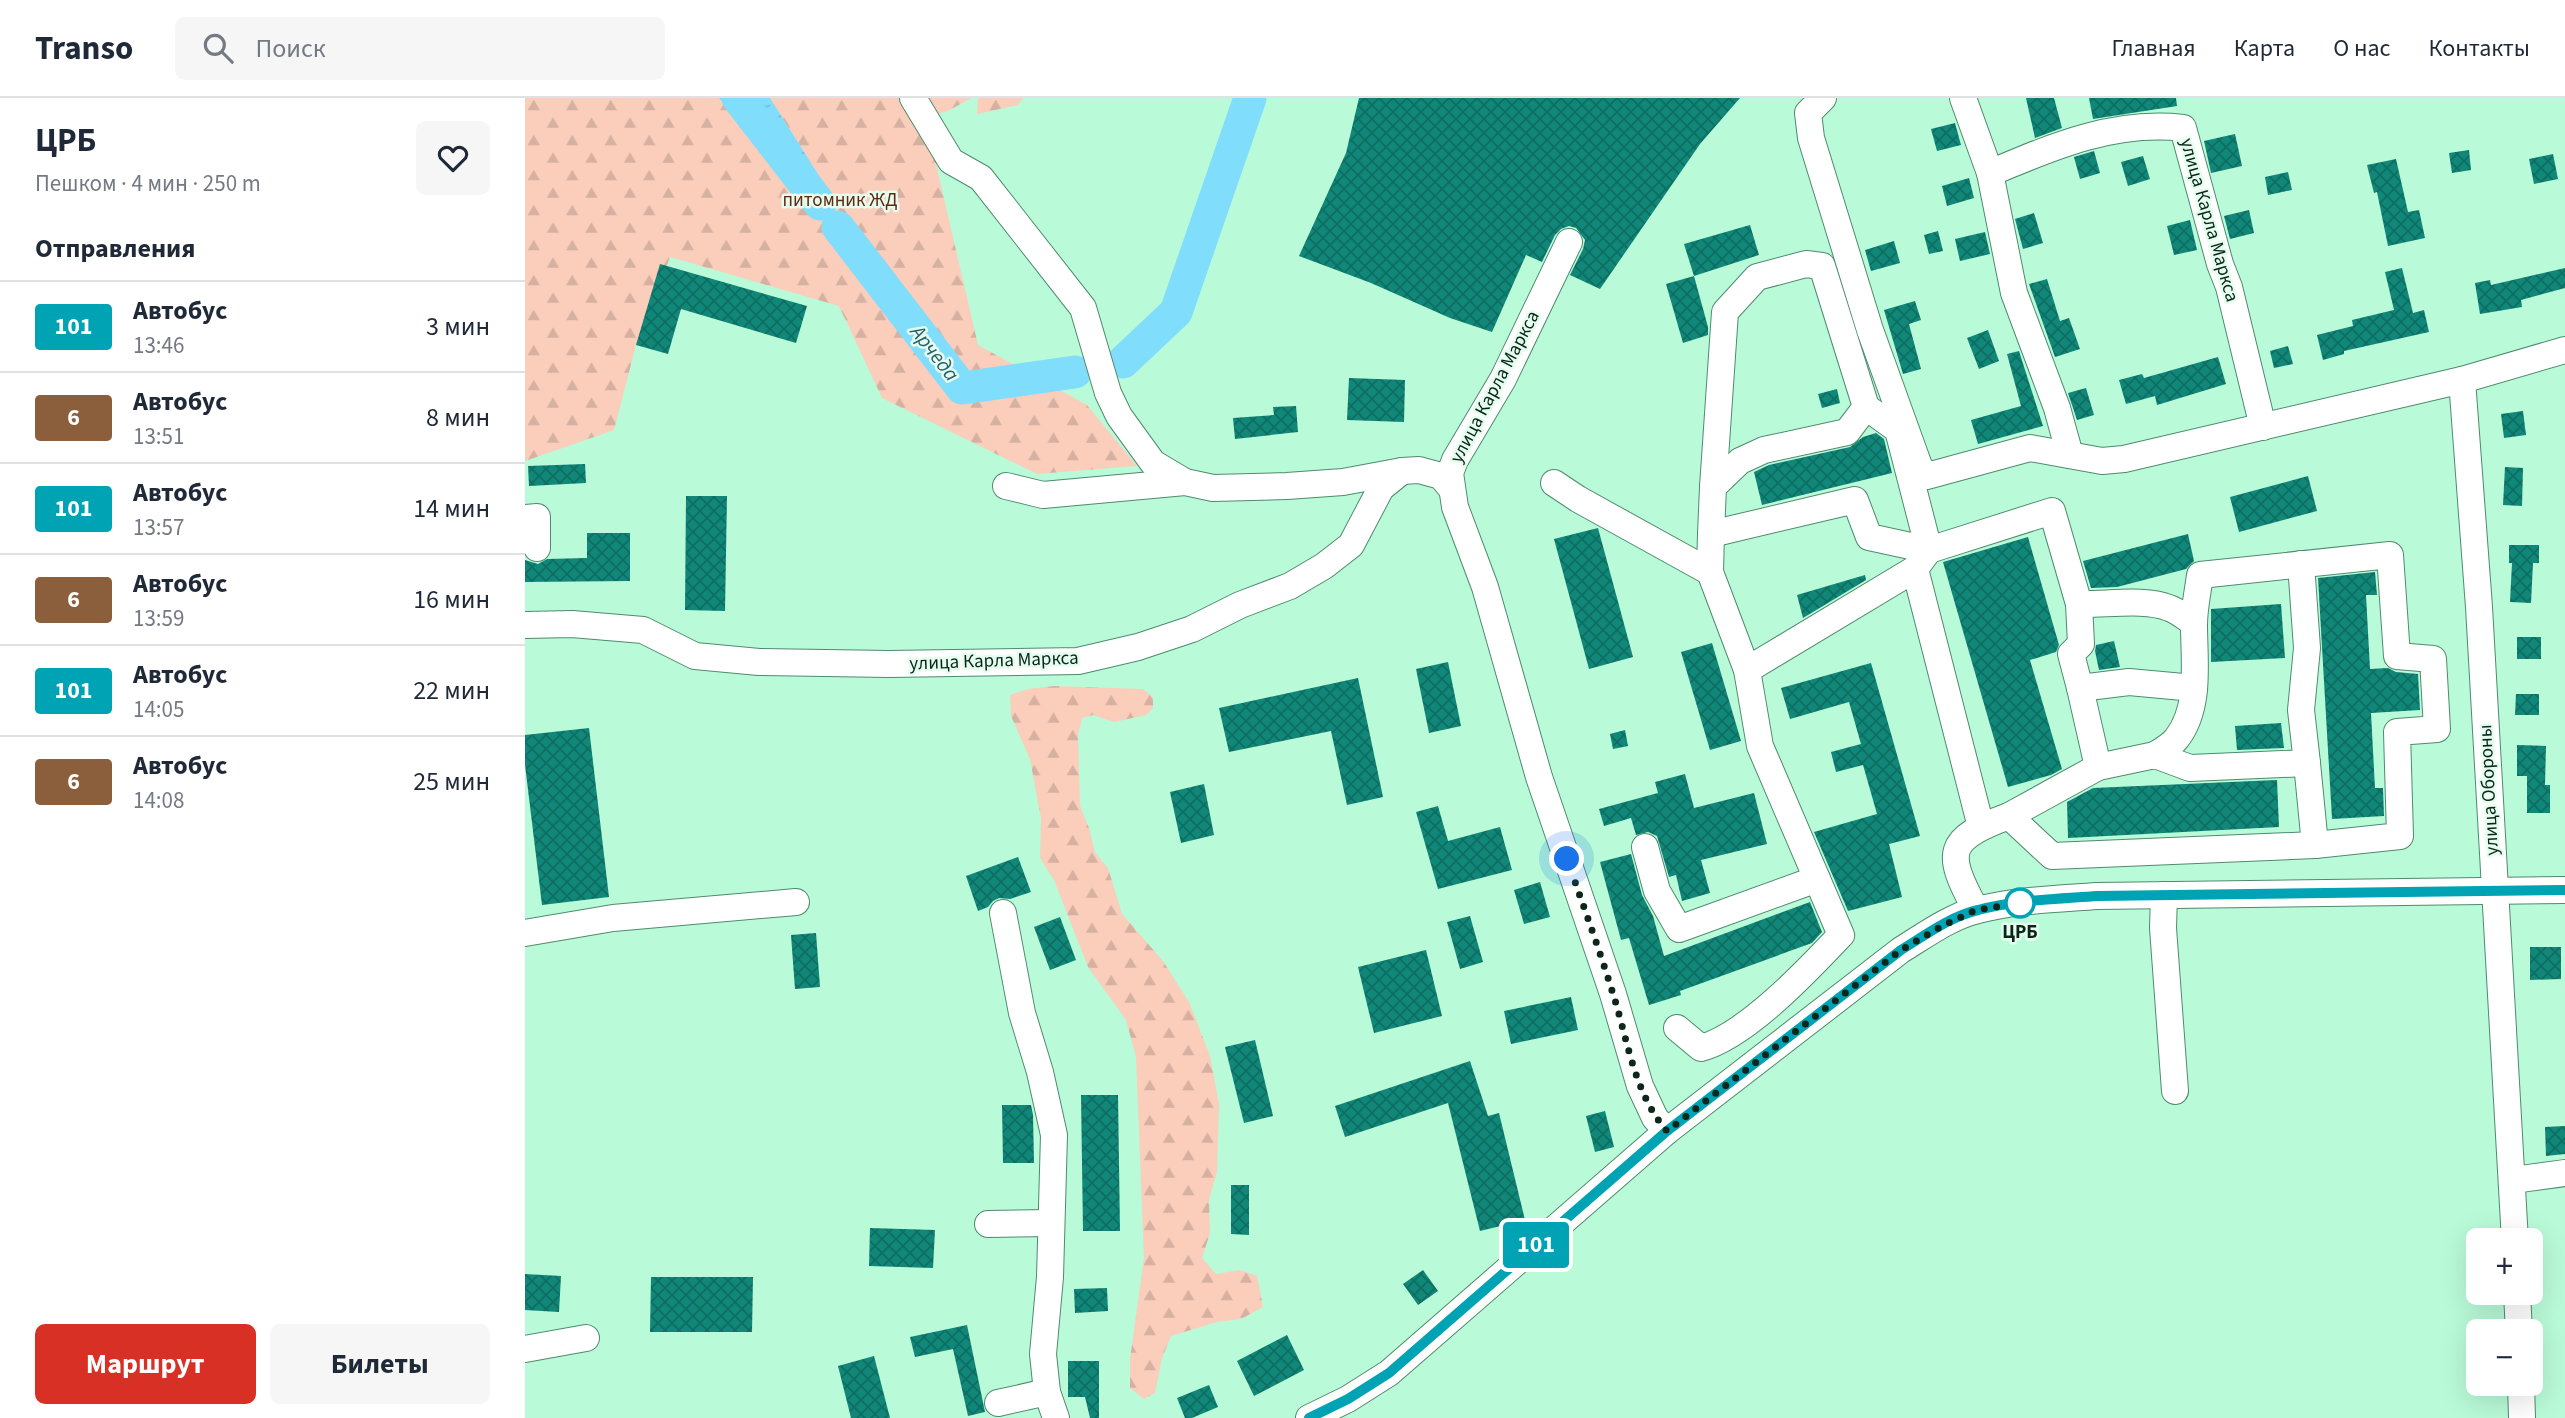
<!DOCTYPE html>
<html lang="ru">
<meta charset="utf-8">
<style>
:root{--surface:#fff;--page:#f6f6f7;--text:#1f2937;--muted:#747a83;--line:#e0e1e3;--accent:#d93025}
body{margin:0;font-family:"Source Sans 3",sans-serif;background:var(--page);color:var(--text);height:100vh;display:flex;flex-direction:column;font-size:26px;white-space:nowrap}
*{box-sizing:border-box;margin:0}
p{font-size:23px;color:var(--muted)}
.icon{flex:none;width:38px;height:38px;fill:none;stroke:currentColor;stroke-width:2;stroke-linecap:round;stroke-linejoin:round}
.map{position:relative;flex:1;overflow:hidden}
.drawer{display:flex;flex-direction:column;background:var(--surface);width:525px}
.drawer>*{flex:none}
.badge{padding:0 14px;border-radius:5px;font-size:24px;line-height:46px}
.buttons{position:absolute;left:1941px;top:1130px;display:grid;gap:14px}
.buttons a{display:grid;place-items:center;width:77px;height:77px;border-radius:10px;background:var(--surface);box-shadow:0 7px 28px #0002;font-size:35px}
.you{position:absolute;width:35px;height:35px;margin:-18px;border:5px solid #fff;border-radius:50%;background:#1a73e8;box-shadow:0 0 0 10px #1a73e833}
.map>.badge{position:absolute;translate:-50% -50%;box-shadow:0 0 0 4px #fff}
h2{padding:0 35px;font-size:26px;line-height:63px}
.round{display:grid;place-items:center;flex:none;width:74px;height:74px;border-radius:10px;background:var(--page)}
.headline{display:flex;align-items:center;justify-content:space-between;height:119px;padding:0 35px}
h1{font-size:33px;font-weight:700;line-height:52px}
.action{display:flex;gap:14px;margin-top:auto;padding:14px 35px}
.action a{flex:1;height:80px;border-radius:10px;background:var(--accent);color:#fff;font-size:28px;font-weight:700;line-height:80px;text-align:center}
.action a+a{background:var(--page);color:var(--text)}
ul{padding:0;list-style:none}
li{display:flex;align-items:center;gap:21px;height:91px;padding:0 35px;border-top:2px solid var(--line)}
li div{flex:1}
li b{display:block;font-size:26px}
li em{font-style:normal}
li .badge{min-width:77px;font-weight:700;text-align:center}
header{display:flex;align-items:center;gap:42px;box-sizing:border-box;height:98px;padding:0 35px;background:var(--surface);border-bottom:2px solid var(--line)}
header strong{font-size:33px}
nav{display:flex;gap:38px;margin-inline-start:auto;font-size:24px}
.search{width:490px;height:63px;background:var(--page);display:flex;align-items:center;gap:18px;box-sizing:border-box;padding:0 24px;border-radius:10px;color:var(--muted);font-size:26px}
main{display:flex;flex:1;min-height:0}
.map>svg:first-child{display:block}
</style>
<header>
<strong>Transo</strong>
<div class="search"><svg class="icon" aria-label="search" viewBox="0 0 24 24"><circle cx="10" cy="10" r="6"/><path d="M15 15l6 6"/></svg>Поиск</div>
<nav><a>Главная</a><a>Карта</a><a>О нас</a><a>Контакты</a></nav>
</header>
<main>
<section class="drawer">
<div class="headline"><div><h1>ЦРБ</h1><p>Пешком · 4 мин · 250 m</p></div><a class="round"><svg class="icon" aria-label="heart" viewBox="0 0 24 24"><path d="M12 20l-8-8c-3-5 5-10 8-4 3-6 11-1 8 4z"/></svg></a></div>
<h2>Отправления</h2>
<ul>
<li><span class="badge" style="background:#00a3b4;color:#fff">101</span><div><b>Автобус</b><p>13:46</p></div><em>3 мин</em></li>
<li><span class="badge" style="background:#8b5e3c;color:#fff">6</span><div><b>Автобус</b><p>13:51</p></div><em>8 мин</em></li>
<li><span class="badge" style="background:#00a3b4;color:#fff">101</span><div><b>Автобус</b><p>13:57</p></div><em>14 мин</em></li>
<li><span class="badge" style="background:#8b5e3c;color:#fff">6</span><div><b>Автобус</b><p>13:59</p></div><em>16 мин</em></li>
<li><span class="badge" style="background:#00a3b4;color:#fff">101</span><div><b>Автобус</b><p>14:05</p></div><em>22 мин</em></li>
<li><span class="badge" style="background:#8b5e3c;color:#fff">6</span><div><b>Автобус</b><p>14:08</p></div><em>25 мин</em></li>
</ul>
<div class="action"><a>Маршрут</a><a>Билеты</a></div>
</section>
<div class="map">
<svg width="2040" height="1320" viewBox="0 0 2040 1320">
<defs>
<pattern id="forest-firs" width="22" height="20" patternUnits="userSpaceOnUse" patternTransform="scale(1.75)"><rect width="22" height="20" fill="#fbcdbb"/><path d="M5 1l3.5 6h-7zM16 11l3.5 6h-7z" fill="#d6b0a0"/></pattern>
<pattern id="water-ripples" width="26" height="14" patternUnits="userSpaceOnUse" patternTransform="scale(1.75)"><rect width="26" height="14" fill="#80ddfb"/><path d="M2 4q2-2 4 0t4 0M15 11q2-2 4 0t4 0" fill="none" stroke="#6dbed7"/></pattern>
<pattern id="building-cross-hatch" width="8" height="8" patternUnits="userSpaceOnUse" patternTransform="scale(1.75)"><rect width="8" height="8" fill="#108778"/><path d="M0 0l8 8M0 8l8-8" fill="none" stroke="#0e6e62"/></pattern>
</defs>
<rect width="100%" height="100%" fill="#b9fad8"/>
<g fill="url(#forest-firs)">
<polygon points="0,0 446,0 423,13 400,19 453,247 562,307 612,368 512,376 357,300 314,208 145,159 111,247 89,332 0,363"/>
<polygon points="453,0 498,0 493,7 452,16"/>
<polygon points="529,588 618,591 628,599 628,610 621,617 589,624 568,617 557,620 553,637 555,708 564,730 570,755 583,770 597,816 638,863 664,904 685,958 694,1006 692,1074 684,1102 685,1135 677,1160 691,1176 715,1172 732,1178 738,1209 716,1221 692,1224 646,1238 637,1260 630,1295 619,1301 605,1290 605,1261 619,1160 611,959 601,922 563,869 529,782 515,760 516,721 505,661 486,618 485,597 503,591"/>
</g>
<polygon fill="url(#water-ripples)" points="194,0 245,0 308,100 281,104"/>
<g fill="none" stroke-linecap="round" stroke-linejoin="round">
<g stroke="#80ddfb" stroke-width="33">
<polyline points="213,0 295,106"/>
<polyline points="313,129 437,290 550,274"/>
<polyline points="598,264 651,214 725,0"/>
</g>
</g>
<g fill="url(#building-cross-hatch)">
<polygon points="834,0 1215,0 1175,46 1075,191 1045,177 1058,151 1060,142 1051,130 1044,128 1036,131 1030,137 1017,164 1001,157 967,234 925,220 846,185 774,158 821,55"/>
<polygon points="1501,0 1529,0 1537,30 1510,40"/>
<polygon points="1564,0 1651,0 1652,8 1568,21"/>
<polygon points="1430,25 1436,47 1412,53 1406,31"/>
<polygon points="1710,36 1717,68 1686,75 1679,43"/>
<polygon points="1944,52 1946,72 1927,75 1924,55"/>
<polygon points="1569,53 1575,75 1555,81 1549,59"/>
<polygon points="2028,56 2033,81 2009,86 2004,61"/>
<polygon points="1618,58 1625,81 1603,88 1596,64"/>
<polygon points="1871,61 1883,114 1894,112 1900,140 1863,148 1852,94 1849,95 1842,67"/>
<polygon points="1763,74 1767,92 1743,97 1740,79"/>
<polygon points="1444,80 1449,100 1422,108 1417,88"/>
<polygon points="1724,112 1729,135 1705,141 1699,118"/>
<polygon points="1509,115 1518,145 1498,151 1490,121"/>
<polygon points="1665,122 1672,152 1649,157 1642,128"/>
<polygon points="1225,127 1234,157 1169,178 1159,146"/>
<polygon points="1413,133 1418,153 1404,156 1399,137"/>
<polygon points="1460,134 1465,156 1435,163 1430,141"/>
<polygon points="1369,143 1375,165 1346,173 1340,152"/>
<polygon points="135,166 282,208 271,245 156,211 143,256 111,247"/>
<polygon points="1877,170 1888,215 1899,212 1904,234 1819,253 1819,256 1798,262 1792,237 1828,228 1827,222 1869,212 1860,174"/>
<polygon points="2040,170 2040,190 1996,202 1997,209 1955,216 1950,185 1965,182 1966,187"/>
<polygon points="1169,178 1183,229 1183,237 1158,245 1141,186"/>
<polygon points="1522,181 1535,223 1544,220 1555,251 1530,259 1504,186"/>
<polygon points="1390,203 1396,222 1384,226 1396,271 1378,276 1359,212"/>
<polygon points="1463,232 1474,263 1454,271 1442,240"/>
<polygon points="1763,248 1768,266 1749,270 1745,253"/>
<polygon points="1494,253 1518,328 1453,346 1446,322 1496,308 1482,256"/>
<polygon points="1693,259 1701,286 1632,307 1630,298 1601,306 1594,282 1617,276 1619,280"/>
<polygon points="824,280 880,282 879,324 822,322"/>
<polygon points="1561,290 1569,317 1552,322 1543,295"/>
<polygon points="1312,291 1315,305 1297,310 1293,296"/>
<polygon points="771,308 773,334 710,341 708,320 749,317 748,309"/>
<polygon points="1998,313 2001,337 1979,340 1976,316"/>
<polygon points="1351,335 1359,341 1367,375 1237,407 1229,374 1244,367 1325,349 1338,339"/>
<polygon points="60,366 61,385 4,388 3,368"/>
<polygon points="1980,369 1998,370 1997,408 1978,407"/>
<polygon points="1783,378 1792,413 1714,434 1705,399"/>
<polygon points="161,398 202,398 200,513 160,512"/>
<polygon points="1073,430 1108,559 1064,571 1029,441"/>
<polygon points="62,435 105,435 105,483 0,484 0,462 13,466 22,461 62,460"/>
<polygon points="1663,436 1669,463 1661,471 1592,489 1566,490 1558,463"/>
<polygon points="1503,439 1534,547 1531,554 1505,562 1537,671 1526,677 1483,689 1418,464"/>
<polygon points="1984,447 2014,447 2014,465 2008,465 2006,505 1985,504 1987,465 1984,465"/>
<polygon points="1850,474 1852,497 1841,497 1845,571 1863,570 1871,574 1893,576 1895,612 1846,615 1850,690 1858,690 1859,718 1807,721 1793,480"/>
<polygon points="1340,477 1341,482 1278,520 1272,497"/>
<polygon points="1756,506 1760,560 1686,564 1686,511"/>
<rect x="1992" y="539" width="24" height="22"/>
<polygon points="1589,543 1595,569 1574,572 1570,553 1571,547"/>
<polygon points="1187,545 1216,643 1185,652 1156,554"/>
<polygon points="923,564 936,628 904,635 891,571"/>
<polygon points="1346,565 1395,738 1364,746 1377,799 1323,813 1289,734 1352,716 1338,667 1311,674 1306,654 1336,646 1324,604 1265,621 1256,590"/>
<polygon points="833,580 858,699 822,707 806,633 704,654 694,610"/>
<polygon points="1991,596 2014,596 2014,617 1990,617"/>
<polygon points="1756,625 1759,650 1712,652 1710,628"/>
<polygon points="64,630 84,799 17,807 0,667 0,637"/>
<polygon points="1100,632 1103,648 1088,651 1085,636"/>
<polygon points="1992,647 2021,648 2020,687 2025,687 2025,715 2002,715 2002,678 1992,678"/>
<polygon points="1160,676 1169,710 1229,695 1242,746 1176,762 1185,795 1157,803 1151,777 1144,779 1132,738 1123,734 1111,737 1106,720 1079,728 1074,711 1133,695 1130,684"/>
<polygon points="1752,682 1754,729 1543,740 1542,704 1568,690"/>
<polygon points="679,686 689,737 656,745 645,694"/>
<polygon points="913,708 923,743 975,729 987,772 913,791 891,714"/>
<polygon points="1106,756 1117,797 1128,818 1139,858 1285,804 1297,834 1287,845 1155,893 1156,897 1124,907 1104,840 1096,842 1075,764"/>
<polygon points="493,759 506,794 485,801 474,800 468,803 463,809 453,813 441,778"/>
<polygon points="1015,784 1025,819 999,826 989,792"/>
<polygon points="945,818 958,864 935,871 922,824"/>
<polygon points="535,819 551,862 525,872 509,829"/>
<polygon points="291,835 295,889 270,891 266,837"/>
<polygon points="2005,849 2036,849 2036,881 2005,882"/>
<polygon points="901,852 917,918 849,935 833,869"/>
<polygon points="1046,899 1053,932 986,946 979,913"/>
<polygon points="730,942 748,1018 719,1025 700,949"/>
<polygon points="945,963 963,1018 974,1015 1000,1122 955,1133 923,1005 820,1039 810,1008"/>
<polygon points="556,997 593,997 595,1133 558,1133"/>
<polygon points="477,1007 506,1007 508,1017 509,1065 478,1065"/>
<polygon points="1080,1013 1089,1049 1070,1054 1061,1018"/>
<polygon points="2040,1028 2040,1056 2021,1058 2020,1029"/>
<polygon points="706,1087 724,1087 724,1137 706,1136"/>
<polygon points="345,1130 410,1132 408,1170 344,1168"/>
<polygon points="898,1172 913,1193 893,1207 878,1186"/>
<polygon points="0,1176 36,1178 34,1214 0,1212"/>
<polygon points="126,1179 228,1179 227,1234 125,1234"/>
<polygon points="582,1190 583,1213 550,1215 549,1191"/>
<polygon points="442,1227 460,1314 443,1318 428,1251 390,1259 385,1239"/>
<polygon points="762,1237 779,1272 729,1298 712,1263"/>
<polygon points="349,1258 365,1320 326,1320 313,1268"/>
<polygon points="543,1263 574,1263 574,1320 565,1320 560,1299 543,1299"/>
<polygon points="684,1287 693,1309 667,1320 660,1320 652,1300"/>
</g>
<g fill="none" stroke-linecap="round" stroke-linejoin="round">
<defs>
<g id="minor">
<polyline points="388,0 426,63 456,80 558,210 583,295 594,318 628,365 660,384"/>
<polyline points="1298,0 1283,15 1286,40 1345,232 1394,368 1402,378 1505,350 1577,363 1599,361 1937,282 2040,252"/>
<polyline points="1438,0 1465,75 1489,195 1532,310 1545,357"/>
<path d="M1465,75c62,-26 124,-53 193,-45l37,136 9,23 34,140"/>
<polyline points="1044,144 978,281 930,362 925,375 930,409 960,489 1014,679 1088,896 1115,988 1130,1020 1142,1033"/>
<polyline points="1937,282 1954,509 1990,1143"/>
<polyline points="1029,385 1053,401 1185,474 1186,436 1330,402 1344,439 1404,452 1527,413 1554,506 1556,546 1546,556 1555,590 1604,584 1669,590"/>
<polyline points="481,388 518,397 660,384 688,390 762,388 818,384 877,373 894,372 916,378 925,389"/>
<polyline points="0,420 12,419 12,450"/>
<polyline points="1186,436 1188,389 1215,363 1239,352 1322,334 1341,309"/>
<polyline points="1390,471 1456,729"/>
<polyline points="1185,474 1222,572"/>
<path d="M1554,506c26,1 67,-6 90,4 9,3 17,10 25,15"/>
<polyline points="0,527 47,526 118,532 170,558 234,564 364,566 553,563 613,549 667,531 715,507 765,488 799,468 826,447 856,390 877,373"/>
<polyline points="1782,665 1790,747"/>
<polyline points="1573,669 1630,657 1665,670 1782,665 1776,612 1782,550 1776,466"/>
<polyline points="1484,718 1573,669 1555,590"/>
<polyline points="1120,749 1132,793 1154,831 1292,781"/>
<polyline points="1639,797 1638,830 1650,993"/>
<path d="M1451,812c-31,-57 -31,-71 33,-94l43,40 263,-11 85,-9 -3,-104 40,-3 -4,-70 -36,-3 -7,-101 -190,20c-2,16 -6,33 -6,50 0,36 7,82 -17,113 -5,7 -14,12 -22,17"/>
<polyline points="478,815 497,915 515,974 529,1037 525,1179 518,1256 522,1294 531,1320"/>
<polyline points="0,835 88,820 271,804"/>
<path d="M1152,930l24,20c45,-12 107,-78 140,-113l-81,-189 -13,-76 168,-101 14,-19 -31,-120 -32,-23 -44,-141 -16,-2 -49,13 -32,35 -12,175"/>
<polyline points="1988,1082 2040,1075"/>
<polyline points="463,1126 526,1125"/>
<polyline points="1992,1195 1994,1234"/>
<polyline points="0,1251 61,1240"/>
<polyline points="1996,1286 1997,1320"/>
<polyline points="473,1305 522,1294"/>
<path d="M784,1320l39,-19 41,-26 278,-242 234,-181c23,-14 50,-34 77,-40 38,-10 79,-11 119,-14l468,-6"/>
</g>
</defs>
<use href="#minor" stroke="#4e8b6d" stroke-width="28"/>
<use href="#minor" stroke="#fff" stroke-width="26"/>
</g>
<g fill="none" stroke-linecap="round" stroke-linejoin="round">
<defs>
<path id="line" d="M784,1320l39,-19 41,-26 278,-242 234,-181c23,-14 50,-34 77,-40 38,-10 79,-11 119,-14l468,-6"/>
</defs>
<use href="#line" stroke="#fff" stroke-width="16"/>
<use href="#line" stroke="#00a3b4" stroke-width="10"/>
<path stroke="#0c261a" stroke-width="7" stroke-dasharray="0 12.6" d="M1042,761c16,46 33,92 47,138 14,45 21,98 53,134l234,-181 41,-24 34,-16 44,-7"/>
</g>
<circle fill="#fff" stroke="#00a3b4" stroke-width="3.5" cx="1495" cy="805" r="14"/>
<g text-anchor="middle" dominant-baseline="central" stroke-width="5" stroke-linejoin="round" paint-order="stroke">
<g font-size="19" fill="#622810" stroke="#e4fdef">
<text x="315" y="102">питомник ЖД</text>
</g>
<g font-size="19" fill="#0c261a" stroke="#e4fdef">
<text transform="translate(1684 122) rotate(74)">улица Карла Маркса</text>
<text transform="translate(970 289) rotate(-62)">улица Карла Маркса</text>
<text transform="translate(469 563) rotate(-2)">улица Карла Маркса</text>
<text transform="translate(1964 692) rotate(-93)">улица Обороны</text>
</g>
<g font-size="19" font-weight="bold" fill="#0c261a" stroke="#e4fdef">
<text x="1495" y="834">ЦРБ</text>
</g>
<g font-size="21" font-style="italic" fill="#2a5d6e" stroke="#e4fdef">
<text transform="translate(410 255) rotate(52)">Арчеда</text>
</g>
</g>
</svg>
<div class="buttons">
<a>+</a>
<a>−</a>
</div>
<div class="you" style="left:1042px;top:761px"></div>
<b class="badge" style="left:1011px;top:1147px;background:#00a3b4;color:#fff">101</b>
</div>
</main>
